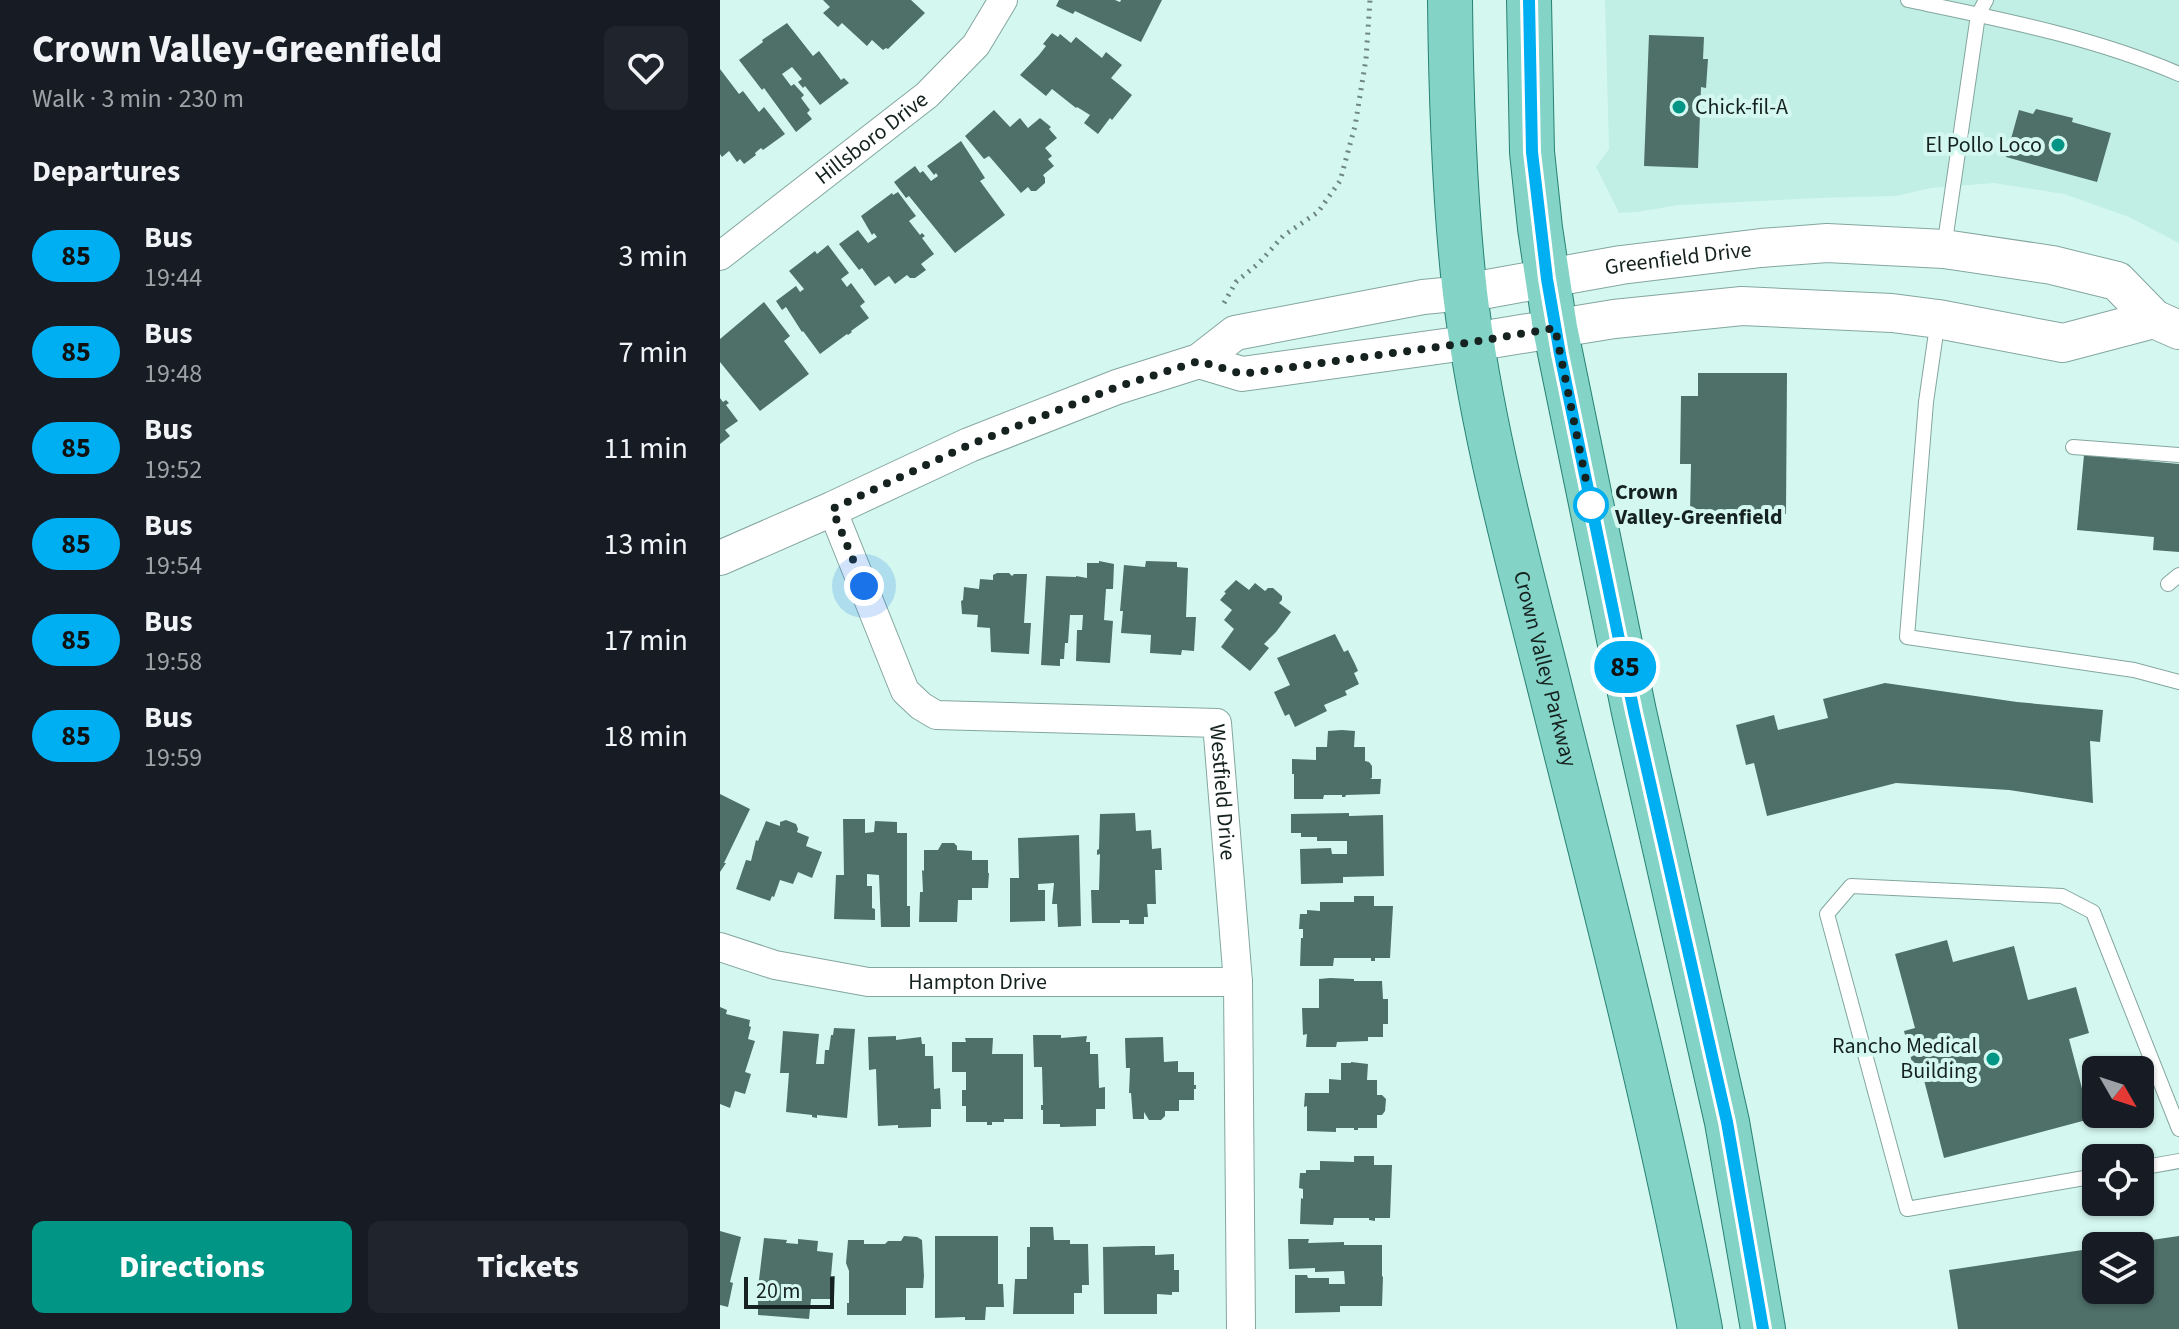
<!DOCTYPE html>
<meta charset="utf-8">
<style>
:root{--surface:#171b24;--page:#20242c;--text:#f1f3f6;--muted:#9ea1a6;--accent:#009584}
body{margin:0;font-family:"Source Sans 3",sans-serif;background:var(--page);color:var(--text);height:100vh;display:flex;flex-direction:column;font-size:30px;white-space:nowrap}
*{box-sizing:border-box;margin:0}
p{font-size:26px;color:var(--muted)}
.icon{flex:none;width:44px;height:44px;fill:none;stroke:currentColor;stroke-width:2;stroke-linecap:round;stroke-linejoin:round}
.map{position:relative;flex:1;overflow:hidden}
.side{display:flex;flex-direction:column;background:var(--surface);width:720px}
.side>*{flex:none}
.badge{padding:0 16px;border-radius:26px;font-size:28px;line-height:52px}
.needle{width:52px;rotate:129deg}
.fabs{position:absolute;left:1362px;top:1056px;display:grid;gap:16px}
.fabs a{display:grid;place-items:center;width:72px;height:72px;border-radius:12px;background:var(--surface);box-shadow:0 2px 6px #0004;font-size:40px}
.scale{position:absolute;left:24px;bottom:20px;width:90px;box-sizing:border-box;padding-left:8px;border:4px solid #15221f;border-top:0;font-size:22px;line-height:28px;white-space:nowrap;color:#15221f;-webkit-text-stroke:6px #d4f8f0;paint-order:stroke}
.you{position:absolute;width:40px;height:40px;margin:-20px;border:6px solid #fff;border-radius:50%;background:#1a73e8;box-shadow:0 0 0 12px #1a73e833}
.map>.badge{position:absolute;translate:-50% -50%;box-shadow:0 0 0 4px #fff}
h2{padding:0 32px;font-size:30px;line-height:72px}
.round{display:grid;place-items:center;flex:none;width:84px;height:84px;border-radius:12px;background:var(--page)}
.summary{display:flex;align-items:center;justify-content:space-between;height:136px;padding:0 32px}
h1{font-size:38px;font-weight:800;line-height:60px}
.action{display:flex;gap:16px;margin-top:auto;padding:16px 32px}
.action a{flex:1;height:92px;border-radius:12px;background:var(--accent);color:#fff;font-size:32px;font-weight:800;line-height:92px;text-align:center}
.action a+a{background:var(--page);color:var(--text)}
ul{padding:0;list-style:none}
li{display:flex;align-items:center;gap:24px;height:96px;padding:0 32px}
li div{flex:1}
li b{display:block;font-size:30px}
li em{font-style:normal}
li .badge{min-width:88px;font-weight:700;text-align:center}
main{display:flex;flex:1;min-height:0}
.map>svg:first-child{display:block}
</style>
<main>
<section class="side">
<div class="summary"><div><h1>Crown Valley-Greenfield</h1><p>Walk · 3 min · 230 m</p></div><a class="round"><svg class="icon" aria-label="heart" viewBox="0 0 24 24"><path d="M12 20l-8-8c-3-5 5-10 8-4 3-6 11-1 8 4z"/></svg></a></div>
<h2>Departures</h2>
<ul>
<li><span class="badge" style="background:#00aff2;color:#111">85</span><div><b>Bus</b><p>19:44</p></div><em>3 min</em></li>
<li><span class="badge" style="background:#00aff2;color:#111">85</span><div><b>Bus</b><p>19:48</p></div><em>7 min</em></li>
<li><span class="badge" style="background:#00aff2;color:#111">85</span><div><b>Bus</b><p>19:52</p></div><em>11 min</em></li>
<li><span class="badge" style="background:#00aff2;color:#111">85</span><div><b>Bus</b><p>19:54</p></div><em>13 min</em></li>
<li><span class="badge" style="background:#00aff2;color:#111">85</span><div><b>Bus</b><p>19:58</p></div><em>17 min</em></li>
<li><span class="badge" style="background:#00aff2;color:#111">85</span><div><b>Bus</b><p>19:59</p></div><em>18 min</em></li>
</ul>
<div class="action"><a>Directions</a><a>Tickets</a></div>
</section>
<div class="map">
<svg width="1459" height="1329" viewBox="0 0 1459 1329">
<rect width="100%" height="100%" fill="#d4f8f0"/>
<polygon fill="#c1eee5" points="885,0 1459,0 1459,243 1409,217 1344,194 1274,183 1211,188 1175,196 1097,198 959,205 917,212 899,213 876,167 889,149"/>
<g fill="#4f6f69">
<polygon points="103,0 191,0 205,13 168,49 166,48 163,50 152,40 147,46 122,23 118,27 103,13 110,7"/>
<polygon points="339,0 395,0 400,2 401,0 442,0 421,42 355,11 353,14 336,6"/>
<polygon points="67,23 93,56 99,51 121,80 124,78 129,83 100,105 85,86 83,88 78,82 82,79 72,67 62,74 71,86 74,84 84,95 81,98 90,110 87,113 92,119 76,132 44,88 42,90 19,60 43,42 42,40"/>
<polygon points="332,33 338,37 340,34 351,43 356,37 382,58 386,52 402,65 391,78 412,95 392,120 390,118 378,134 364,123 370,115 357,107 356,108 332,89 326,96 300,75 319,55 326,46 323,44"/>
<polygon points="929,35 984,37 983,59 988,59 986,88 981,87 978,168 924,166"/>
<polygon points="0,69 19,94 23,91 39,112 44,107 65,134 43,150 41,148 35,153 36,155 24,164 20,159 17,162 9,151 2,157 0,154"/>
<polygon points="1316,109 1353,118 1352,122 1391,133 1377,182 1286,157 1299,110 1313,114"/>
<polygon points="274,110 290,127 300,118 308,128 320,118 331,127 329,129 337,138 325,148 332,156 328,159 334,166 323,175 325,178 325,183 316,191 311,191 308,187 301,193 269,156 264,159 245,136"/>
<polygon points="241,141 265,178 260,181 285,215 235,253 189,196 186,198 174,182 195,166 200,173 203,171 211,181 218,176 216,173 214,175 207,166"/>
<polygon points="178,192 196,216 189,221 200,235 202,233 205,236 202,238 214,254 201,264 206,270 195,278 190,278 187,275 175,284 169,276 155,286 142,268 139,270 119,244 138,230 148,243 157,237 154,233 152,235 141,216 172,193 173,195"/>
<polygon points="108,245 129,273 121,279 127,287 131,283 145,302 140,306 149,318 131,331 132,332 128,335 127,334 100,354 83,331 82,332 66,307 62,310 56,301 76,286 80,292 84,289 69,271 95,251 97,254"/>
<polygon points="44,302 70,336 64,341 89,374 40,411 0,362 0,339"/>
<polygon points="978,373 1067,373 1066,514 970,513 971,464 960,464 961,396 978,396"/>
<polygon points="0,398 3,402 6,400 9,403 6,405 18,421 5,430 10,436 0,444"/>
<polygon points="1364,455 1459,464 1459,552 1433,550 1434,537 1357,530"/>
<polygon points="379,561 394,564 393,589 386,589 384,620 393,621 390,663 356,661 357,630 362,630 363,615 350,615 348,643 345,643 344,659 340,659 340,666 321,665 326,576 356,577 356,576 367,578 367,563 379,563"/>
<polygon points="426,561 457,562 457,567 468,568 466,617 476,617 474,651 462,650 461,655 430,653 431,635 401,633 403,611 400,611 404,565 425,567"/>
<polygon points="277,573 289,573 292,576 294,574 307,574 304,623 311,623 309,654 271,652 270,628 257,627 258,615 242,614 241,601 243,600 244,587 259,589 260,579 273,580 273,575"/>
<polygon points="516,580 529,590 535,583 545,591 548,588 553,588 562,596 562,600 559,603 571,612 556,632 544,644 549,648 530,671 501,647 514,629 504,620 512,610 500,600 506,593 504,592"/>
<polygon points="615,634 624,652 628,650 635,664 638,671 634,673 639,684 625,691 627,695 604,705 607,711 575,727 569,714 565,716 554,692 570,685 557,658"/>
<polygon points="1165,683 1297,702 1383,710 1380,742 1370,741 1373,803 1289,790 1176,783 1047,816 1034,763 1026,765 1016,725 1054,715 1058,730 1108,718 1103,699"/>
<polygon points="622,730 635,731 634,747 645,747 645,761 649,762 652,766 652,778 650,779 661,779 660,794 626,795 625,797 622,797 622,795 604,795 603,799 574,799 574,774 572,774 572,759 596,760 596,747 607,747 608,731"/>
<polygon points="0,794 30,809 4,863 6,863 0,872"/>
<polygon points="415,813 416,831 431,830 432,849 441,848 442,870 435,870 436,904 427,904 428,917 424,917 424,924 409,924 409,920 400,920 400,923 372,923 371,890 379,890 380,854 377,855 377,850 379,849 380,814"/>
<polygon points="629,813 629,816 663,815 664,876 623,877 623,883 581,884 580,849 611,848 612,854 627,854 627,841 597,841 597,837 581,837 581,833 571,833 571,814"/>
<polygon points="123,819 145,819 145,833 154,832 155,821 177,822 177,833 187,833 187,906 190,906 190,927 161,927 159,875 147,874 147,886 152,886 152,908 155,909 155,920 114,919 116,875 124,875"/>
<polygon points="66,820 76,824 78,829 77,832 89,837 86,846 102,852 92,878 78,872 73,884 60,880 54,897 52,896 50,901 16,889 26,860 31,861 36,840 38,841 46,821 60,826 60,822"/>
<polygon points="359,835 361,926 338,927 337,904 332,904 334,883 318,884 318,890 325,890 325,921 290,922 290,878 299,878 298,838"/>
<polygon points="222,843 234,843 237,846 237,850 252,851 252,860 268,860 268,873 269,873 268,888 252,888 252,900 238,900 237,922 199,922 200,892 203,892 202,870 204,871 204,850 218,850"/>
<polygon points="634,896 654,896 654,906 673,906 670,958 655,958 655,961 651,961 651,958 614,958 613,966 580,966 581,938 583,938 583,929 579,929 580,914 587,914 587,910 600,911 600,902 634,902"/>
<polygon points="1227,940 1233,962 1294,946 1308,1000 1356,987 1369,1033 1349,1039 1370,1119 1224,1158 1204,1080 1197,1082 1184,1031 1195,1028 1175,954"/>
<polygon points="610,978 634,979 634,981 662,981 663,999 668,999 668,1024 663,1024 663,1037 648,1037 648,1041 617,1042 616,1047 586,1047 587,1034 583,1035 582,1008 599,1008 599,979"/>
<polygon points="0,1007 7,1010 6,1014 30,1020 29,1026 31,1027 28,1039 35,1041 25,1072 31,1074 25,1094 15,1091 10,1108 0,1104"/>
<polygon points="114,1028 135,1029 127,1118 97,1115 97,1118 92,1117 92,1115 66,1112 69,1073 60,1073 63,1031 99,1034 96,1064 104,1064 105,1050 109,1050 111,1035 113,1035"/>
<polygon points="313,1035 341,1035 341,1038 367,1036 366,1042 370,1042 370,1054 378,1054 379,1088 385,1087 385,1109 376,1109 376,1126 340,1127 340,1124 323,1124 323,1110 321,1110 321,1105 323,1105 322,1067 314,1067"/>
<polygon points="176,1036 176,1040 201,1037 202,1044 205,1044 205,1056 213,1056 214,1089 220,1088 221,1109 211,1109 211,1127 178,1128 178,1125 158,1126 156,1069 149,1070 148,1037"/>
<polygon points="443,1037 444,1062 458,1061 458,1072 474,1072 474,1085 476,1085 476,1089 474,1089 474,1100 459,1100 459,1111 445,1111 445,1116 441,1120 429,1120 424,1112 424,1119 413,1119 411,1093 409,1093 410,1068 406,1068 405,1038"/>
<polygon points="245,1038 273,1038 272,1054 303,1054 303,1119 284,1119 284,1122 272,1122 272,1125 267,1125 267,1122 246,1122 246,1106 242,1106 242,1090 246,1090 246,1072 232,1072 232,1042 246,1042"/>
<polygon points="631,1062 648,1064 647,1080 657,1080 657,1095 662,1095 666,1099 665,1111 662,1115 657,1115 657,1128 638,1128 638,1130 634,1130 634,1128 616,1128 616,1132 587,1131 587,1106 584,1107 585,1093 609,1093 609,1079 621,1080 621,1063 631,1063"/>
<polygon points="634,1156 654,1156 654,1165 672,1165 670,1218 655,1218 655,1221 649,1220 649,1218 614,1218 613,1225 580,1224 581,1198 583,1199 583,1189 579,1188 580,1173 586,1173 586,1170 600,1170 600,1161 634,1162"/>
<polygon points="310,1227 333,1227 334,1240 350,1240 350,1244 368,1244 369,1285 362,1285 362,1293 354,1293 354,1314 293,1314 295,1279 307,1279 307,1247 310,1247"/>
<polygon points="0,1231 21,1237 10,1282 13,1283 8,1307 0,1305"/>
<polygon points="184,1236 197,1237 202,1240 204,1276 203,1288 186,1288 186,1315 127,1315 127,1303 129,1303 129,1271 126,1263 128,1240 144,1240 144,1244 165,1244 168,1241 181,1241"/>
<polygon points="215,1236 278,1236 278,1284 283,1284 284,1307 266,1307 265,1320 245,1320 245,1317 215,1318"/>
<polygon points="1459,1236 1459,1329 1238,1329 1229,1270 1376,1248 1376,1290 1420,1290 1420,1246 1404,1246 1404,1244"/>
<polygon points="44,1238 67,1240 66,1243 78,1244 78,1239 98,1241 97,1251 113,1253 111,1276 115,1276 114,1299 91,1299 89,1319 38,1315 38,1288"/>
<polygon points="568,1239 589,1239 588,1243 624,1242 624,1245 662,1245 662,1276 663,1277 662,1306 620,1306 620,1312 575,1313 575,1275 587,1275 588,1278 609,1278 609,1284 625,1284 624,1271 595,1272 595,1268 569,1269"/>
<polygon points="422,1246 435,1246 435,1255 454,1254 454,1270 459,1270 459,1292 452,1292 452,1295 437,1294 437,1314 384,1314 383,1247"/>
</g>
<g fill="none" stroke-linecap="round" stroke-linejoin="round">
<defs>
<g id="service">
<path d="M1188,0c91,19 185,37 271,74"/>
<polyline points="1224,248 1258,15 1266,0"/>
<polyline points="1218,319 1206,402 1187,637 1414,670 1459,682"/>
<polyline points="1353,447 1459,455"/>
<polyline points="1448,584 1459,575"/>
<polyline points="1420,1168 1459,1161"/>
<polyline points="1376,1176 1187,1209 1107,914 1131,886 1342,896 1373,912 1459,1129"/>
</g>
<g id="minor">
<path id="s1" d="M0,256l207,-161 49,-50 27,-45"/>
<path id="s2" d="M112,509l73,182 16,15 15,9 281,8 21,259 3,347"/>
<path id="s3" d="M0,947l55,18 93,17h370"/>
</g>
<g id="tertiary">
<polyline points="479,361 522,374 753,342"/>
<polyline points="0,558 112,509 249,445 397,387 479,361 515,333 703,297 745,293"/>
</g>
<g id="secondary">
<path id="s4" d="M745,293l156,-28 140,-17 66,-5 117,6 108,16 65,16 37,38 25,11"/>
<polyline points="753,342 894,319 1022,306 1172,313 1218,319 1343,343 1434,319"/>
</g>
<g id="primary">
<path id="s5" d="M730,0c1,98 4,195 15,293 16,135 53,267 86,399 53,212 109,423 149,637"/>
<polyline points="809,0 812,152 820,228 835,328 914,712 1007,1122 1043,1329"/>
</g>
</defs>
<use href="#service" stroke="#84a69f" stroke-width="16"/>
<use href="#minor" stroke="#84a69f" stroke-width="30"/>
<use href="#tertiary" stroke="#84a69f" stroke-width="36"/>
<use href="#secondary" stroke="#84a69f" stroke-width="40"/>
<use href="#primary" stroke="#278274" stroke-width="46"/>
<polyline stroke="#6f8781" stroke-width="5" stroke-dasharray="2 6" stroke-linecap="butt" points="504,303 516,282 539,263 563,236 598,212 620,181 635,126 646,59 650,0"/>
<use href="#service" stroke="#fff" stroke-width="14"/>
<use href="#minor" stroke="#fff" stroke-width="28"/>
<use href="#tertiary" stroke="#fff" stroke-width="34"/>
<use href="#secondary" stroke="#fff" stroke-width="38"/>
<use href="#primary" stroke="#83d3c7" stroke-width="44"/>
</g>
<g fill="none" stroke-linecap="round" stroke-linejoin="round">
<defs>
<polyline id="line" points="809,0 812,152 827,279 840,354 914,712 1007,1122 1043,1329"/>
</defs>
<use href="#line" stroke="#fff" stroke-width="18"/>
<use href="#line" stroke="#00aff2" stroke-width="12"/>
<polyline stroke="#15221f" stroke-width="8" stroke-dasharray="0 14.4" points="144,586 112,509 249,445 397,387 479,361 522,374 753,342 835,328 871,505"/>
</g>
<g fill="#009584" stroke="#d4f8f0" stroke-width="3">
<circle cx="959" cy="107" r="8"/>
<circle cx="1338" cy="145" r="8"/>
<circle cx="1273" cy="1059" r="8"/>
</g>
<circle fill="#fff" stroke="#00aff2" stroke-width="4" cx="871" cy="505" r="16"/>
<g text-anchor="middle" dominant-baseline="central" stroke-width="8" stroke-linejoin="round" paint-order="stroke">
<g font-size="22" fill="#15221f" stroke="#d4f8f0" text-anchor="end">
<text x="975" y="107" text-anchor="start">Chick-fil-A</text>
<text x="1322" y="145">El Pollo Loco</text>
<text x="1257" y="1046">Rancho Medical<tspan x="1257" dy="25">Building</tspan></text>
</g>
<g font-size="22" fill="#15221f" stroke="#d4f8f0">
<text stroke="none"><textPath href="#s1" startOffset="192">Hillsboro Drive</textPath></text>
<text stroke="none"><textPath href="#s4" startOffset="216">Greenfield Drive</textPath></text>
<text stroke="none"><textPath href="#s5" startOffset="678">Crown Valley Parkway</textPath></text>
<text stroke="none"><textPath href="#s2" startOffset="586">Westfield Drive</textPath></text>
<text stroke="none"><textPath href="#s3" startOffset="262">Hampton Drive</textPath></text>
</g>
<g font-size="22" font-weight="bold" fill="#15221f" stroke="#d4f8f0" text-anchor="start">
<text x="895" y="492">Crown<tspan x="895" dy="25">Valley-Greenfield</tspan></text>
</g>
</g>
</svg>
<div class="fabs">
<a><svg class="needle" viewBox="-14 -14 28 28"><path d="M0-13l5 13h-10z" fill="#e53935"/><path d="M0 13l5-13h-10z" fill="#9ea1a6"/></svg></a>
<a><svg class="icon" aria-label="locate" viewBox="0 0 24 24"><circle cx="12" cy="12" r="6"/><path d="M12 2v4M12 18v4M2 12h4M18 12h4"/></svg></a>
<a><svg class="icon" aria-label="layers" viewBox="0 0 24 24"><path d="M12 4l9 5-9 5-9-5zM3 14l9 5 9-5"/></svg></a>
</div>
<div class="scale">20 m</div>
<div class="you" style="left:144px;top:586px"></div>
<b class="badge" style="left:905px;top:667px;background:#00aff2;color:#111">85</b>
</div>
</main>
